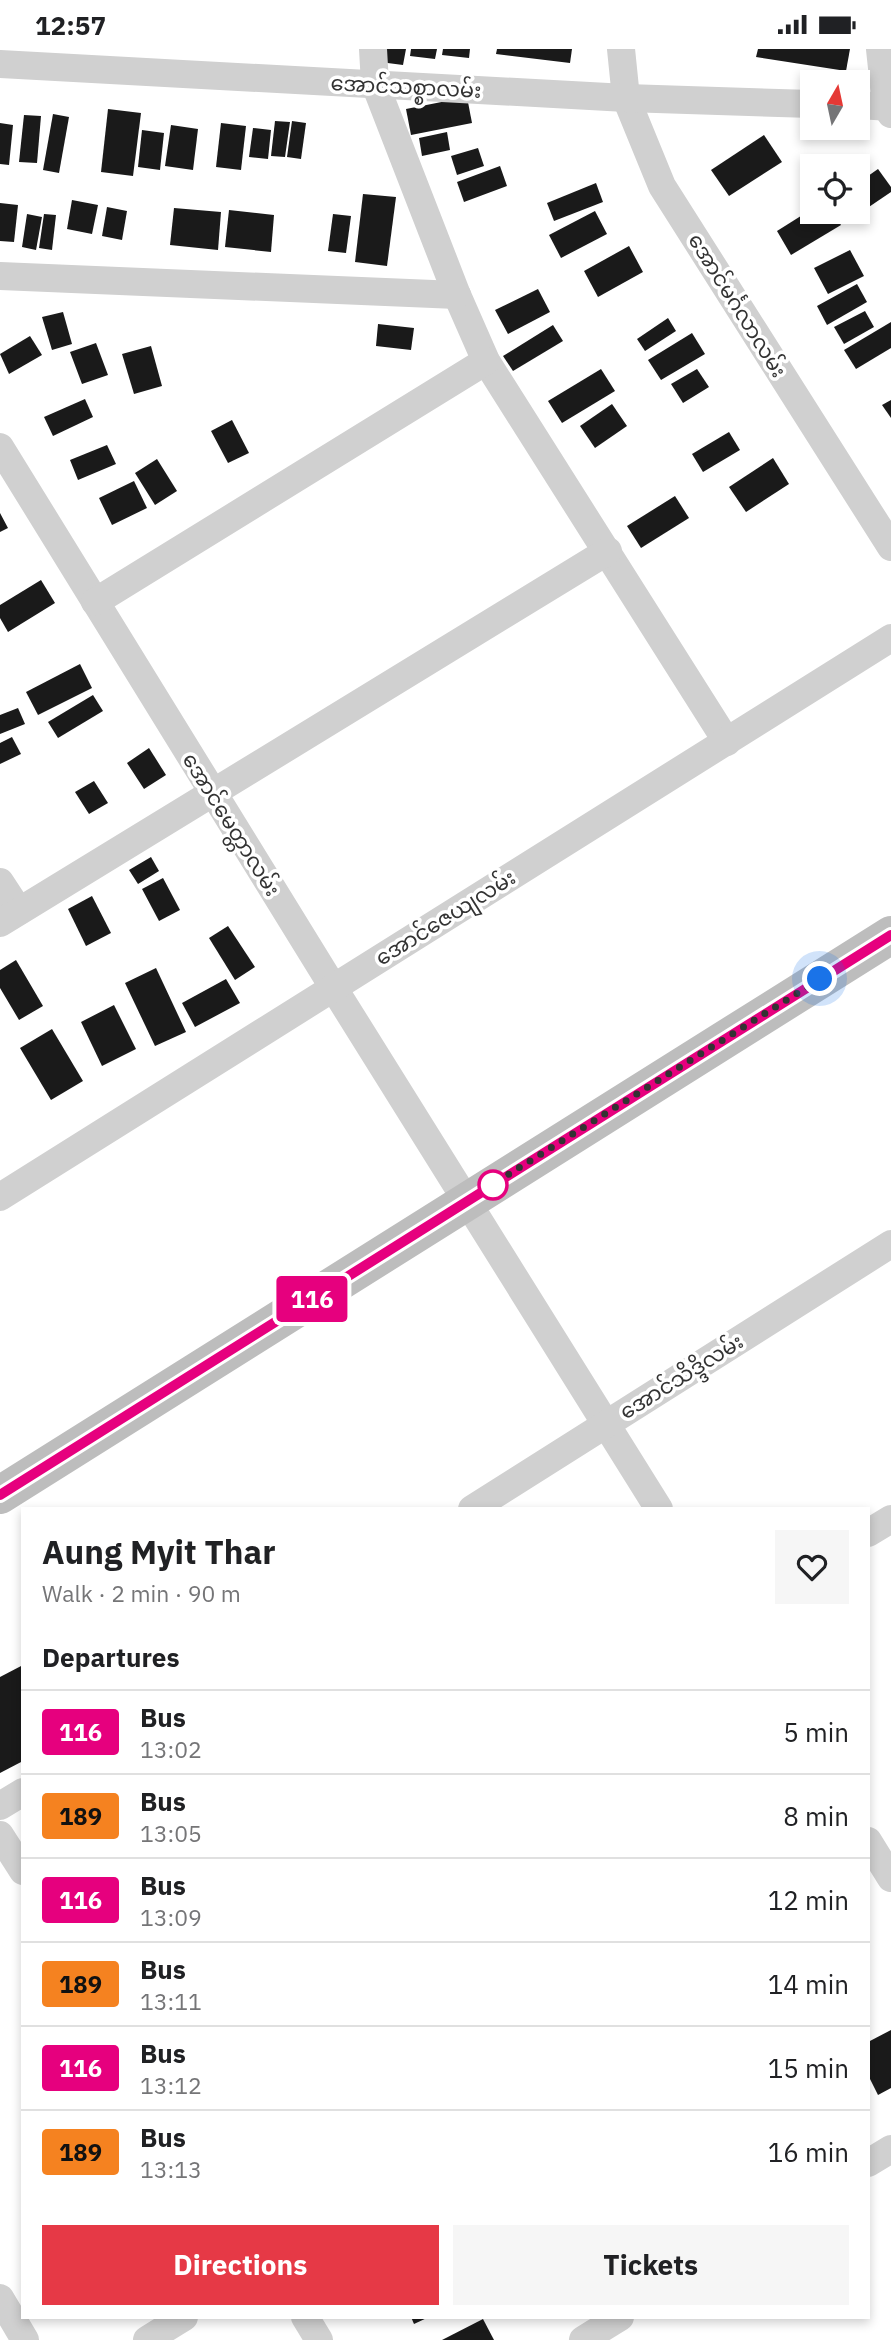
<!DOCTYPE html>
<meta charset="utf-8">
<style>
:root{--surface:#fff;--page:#f6f6f6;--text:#202124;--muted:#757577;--line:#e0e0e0;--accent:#e63946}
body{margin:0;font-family:"IBM Plex Sans","Noto Sans Myanmar",sans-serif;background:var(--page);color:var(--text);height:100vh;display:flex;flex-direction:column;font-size:26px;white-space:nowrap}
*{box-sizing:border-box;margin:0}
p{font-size:23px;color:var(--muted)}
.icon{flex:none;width:38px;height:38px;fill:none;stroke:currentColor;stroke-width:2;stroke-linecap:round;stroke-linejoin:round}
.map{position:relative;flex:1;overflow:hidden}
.drawer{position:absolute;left:21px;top:1458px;width:849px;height:812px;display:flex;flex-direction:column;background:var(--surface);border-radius:0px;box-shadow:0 4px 10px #0003}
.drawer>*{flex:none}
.badge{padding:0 14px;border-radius:5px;font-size:24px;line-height:46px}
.needle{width:46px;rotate:9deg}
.fabs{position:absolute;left:800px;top:21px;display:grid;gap:14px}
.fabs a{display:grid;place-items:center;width:70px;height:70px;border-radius:0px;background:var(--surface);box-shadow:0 4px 10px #0003;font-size:35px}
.you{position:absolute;width:35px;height:35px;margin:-18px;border:5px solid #fff;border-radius:50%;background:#1a73e8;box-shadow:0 0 0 10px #1a73e833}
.map>.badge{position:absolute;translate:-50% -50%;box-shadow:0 0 0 4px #fff}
h2{padding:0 21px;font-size:26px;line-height:63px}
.round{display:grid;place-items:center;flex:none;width:74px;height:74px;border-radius:0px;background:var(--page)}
.head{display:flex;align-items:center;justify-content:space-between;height:119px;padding:0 21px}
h1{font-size:33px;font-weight:700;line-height:52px}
.action{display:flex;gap:14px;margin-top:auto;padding:14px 21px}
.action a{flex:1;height:80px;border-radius:0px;background:var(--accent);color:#fff;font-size:28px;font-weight:700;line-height:80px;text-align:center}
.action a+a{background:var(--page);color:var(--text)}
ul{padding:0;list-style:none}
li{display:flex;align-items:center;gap:21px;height:84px;padding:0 21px;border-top:2px solid var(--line)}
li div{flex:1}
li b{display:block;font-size:26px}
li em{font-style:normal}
li .badge{min-width:77px;font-weight:700;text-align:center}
.status{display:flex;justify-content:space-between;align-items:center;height:49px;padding:0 35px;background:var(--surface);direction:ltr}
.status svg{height:19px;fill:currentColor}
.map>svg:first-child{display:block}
</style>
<div class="status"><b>12:57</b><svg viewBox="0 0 49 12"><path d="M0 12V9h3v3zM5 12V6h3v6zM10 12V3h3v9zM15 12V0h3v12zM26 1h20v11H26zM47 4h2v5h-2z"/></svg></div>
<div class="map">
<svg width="891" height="2291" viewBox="0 0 891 2291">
<rect width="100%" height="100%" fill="#fff"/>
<g fill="#1a1a1a">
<polygon points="382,0 406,0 403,16 380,13"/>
<polygon points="411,0 437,0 435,10 410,7"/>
<polygon points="443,0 470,0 469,9 442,6"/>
<polygon points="497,0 572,0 570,14 496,5"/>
<polygon points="758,0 850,0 846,22 756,8"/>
<polygon points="467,48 472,74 411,86 406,60"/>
<polygon points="108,60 141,64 133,127 101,123"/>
<polygon points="53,65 69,68 59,124 43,121"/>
<polygon points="24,66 41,67 37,114 19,113"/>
<polygon points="275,72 290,73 285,108 271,107"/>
<polygon points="292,72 306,74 301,110 287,108"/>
<polygon points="0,74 13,76 9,116 0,115"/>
<polygon points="221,74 246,77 241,121 216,118"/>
<polygon points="171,76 198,80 193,121 165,117"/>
<polygon points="253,79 271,81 268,110 249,108"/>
<polygon points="142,81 164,84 160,121 138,118"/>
<polygon points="447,83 450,101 422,107 419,89"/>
<polygon points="764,86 782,113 729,147 711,121"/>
<polygon points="478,99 484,117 457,126 451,107"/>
<polygon points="500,117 507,137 464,153 457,133"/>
<polygon points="878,120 891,138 891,143 860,164 858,134"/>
<polygon points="596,134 603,153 554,172 547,154"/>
<polygon points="363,145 396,148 387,217 355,213"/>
<polygon points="72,151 98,156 92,185 67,180"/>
<polygon points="0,154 18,156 14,193 0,192"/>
<polygon points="107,158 127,162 122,191 102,187"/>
<polygon points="174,159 221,163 218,201 170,196"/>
<polygon points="812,160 833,163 841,176 791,206 777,182"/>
<polygon points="229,161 274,166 271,203 225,198"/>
<polygon points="595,162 607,185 561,209 549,186"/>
<polygon points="27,165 42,168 36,201 22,198"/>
<polygon points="44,165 56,166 52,201 39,199"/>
<polygon points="333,165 351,167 346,204 328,202"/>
<polygon points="629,197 643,223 598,248 584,222"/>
<polygon points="850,201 864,227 828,245 814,219"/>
<polygon points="857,235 867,253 827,276 817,257"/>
<polygon points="538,240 550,263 508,285 495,261"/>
<polygon points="865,262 874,278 844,295 834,278"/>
<polygon points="63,263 72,295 52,301 42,268"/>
<polygon points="668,269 676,282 645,302 637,290"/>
<polygon points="891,273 891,299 856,320 844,301"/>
<polygon points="378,275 414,279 411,301 376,297"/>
<polygon points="553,276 563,292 513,322 503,307"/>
<polygon points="692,284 705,305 661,331 648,311"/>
<polygon points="30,287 42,306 9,325 0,305"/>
<polygon points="96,294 108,326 82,335 70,303"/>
<polygon points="151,297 162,337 134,345 122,305"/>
<polygon points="601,320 615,342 562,374 548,352"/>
<polygon points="697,320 709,338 683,354 671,335"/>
<polygon points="85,350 93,368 53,387 44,368"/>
<polygon points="891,351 891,369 882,356"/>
<polygon points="612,355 627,377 595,399 580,377"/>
<polygon points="232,371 249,404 228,414 211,382"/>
<polygon points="729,383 740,401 703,423 692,405"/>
<polygon points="107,396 116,415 78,431 70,411"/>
<polygon points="773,409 789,435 746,463 729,438"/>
<polygon points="157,410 177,442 155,456 135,424"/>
<polygon points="134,432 147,459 112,476 99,449"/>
<polygon points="675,447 689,469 641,499 627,477"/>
<polygon points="0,464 8,479 0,483"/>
<polygon points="41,531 55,554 8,583 0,569 0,556"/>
<polygon points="80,615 92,639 38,666 26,643"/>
<polygon points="93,646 103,662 58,689 48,673"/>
<polygon points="18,659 25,675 0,685 0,666"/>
<polygon points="12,688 21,705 0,715 0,694"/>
<polygon points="149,699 166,726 144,740 127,714"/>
<polygon points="94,732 108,754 89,765 75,743"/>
<polygon points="151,808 159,822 138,835 129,821"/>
<polygon points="163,829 180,861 159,872 142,840"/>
<polygon points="92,847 111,884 86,897 68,860"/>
<polygon points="228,877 255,918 235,931 209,889"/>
<polygon points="16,911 43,957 19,971 0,939 0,921"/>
<polygon points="156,919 186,983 155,997 125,934"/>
<polygon points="226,930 240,954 195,978 182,954"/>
<polygon points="114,956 136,1000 102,1017 81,973"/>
<polygon points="52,980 83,1032 51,1051 20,999"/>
<polygon points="23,1616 23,1712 0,1724 0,1628"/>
<polygon points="891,1981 891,2039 878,2046 868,2026 868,1993"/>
<polygon points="411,2268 429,2268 414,2275"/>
<polygon points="483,2270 494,2291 442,2291"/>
</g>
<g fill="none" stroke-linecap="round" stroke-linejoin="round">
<g stroke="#d0d0d0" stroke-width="28">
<polyline points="373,0 375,35 457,246 486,312 727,693"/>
<polyline points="621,0 626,49 662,137 891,498"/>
<polyline points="880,0 886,57 891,65"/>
<polyline points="0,15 626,49 812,55"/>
<polyline points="858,56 891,58"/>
<polyline points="0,227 457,246"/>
<polyline points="0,398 333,938 659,1460"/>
<polyline points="95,553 486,312"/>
<polyline points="0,833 19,862"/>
<polyline points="0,874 608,502"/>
<polyline points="0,1148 891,589"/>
<polyline points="472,1460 891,1195"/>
<polyline points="868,1484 891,1470"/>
<polyline points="0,1757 23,1743"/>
<polyline points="0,1786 23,1822"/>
<polyline points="868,1792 891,1829"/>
<polyline points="868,2114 891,2100"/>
<polyline points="0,2249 25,2291"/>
<polyline points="305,2268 319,2291"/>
<polyline points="147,2291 184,2268"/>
<polyline points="583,2291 620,2268"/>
</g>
<polyline stroke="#bdbdbd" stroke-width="38" points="0,1446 891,886"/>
</g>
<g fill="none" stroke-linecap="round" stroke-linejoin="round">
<defs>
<polyline id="line" points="0,1446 891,886"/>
</defs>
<use href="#line" stroke="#fff" stroke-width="16"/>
<use href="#line" stroke="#e6007e" stroke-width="10"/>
<polyline stroke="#333" stroke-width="7" stroke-dasharray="0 12.6" points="493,1136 490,1137 820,930"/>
</g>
<circle fill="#fff" stroke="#e6007e" stroke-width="3.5" cx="493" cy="1136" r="14"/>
<g text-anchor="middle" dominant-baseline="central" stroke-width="7" stroke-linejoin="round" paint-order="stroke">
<g font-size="21" fill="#333" stroke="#fff">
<text transform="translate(406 37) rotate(3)">အောင်သစ္စာလမ်း</text>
<text transform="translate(738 256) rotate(58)">အောင်မင်္ဂလာလမ်း</text>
<text transform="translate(232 775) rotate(58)">အောင်မေတ္တာလမ်း</text>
<text transform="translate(445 868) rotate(-32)">အောင်ဇေယျလမ်း</text>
<text transform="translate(681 1327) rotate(-32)">အောင်သိဒ္ဒိလမ်း</text>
</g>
</g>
</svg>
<div class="fabs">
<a><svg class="needle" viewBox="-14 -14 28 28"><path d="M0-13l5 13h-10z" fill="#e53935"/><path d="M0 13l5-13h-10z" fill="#757577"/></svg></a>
<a><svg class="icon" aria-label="locate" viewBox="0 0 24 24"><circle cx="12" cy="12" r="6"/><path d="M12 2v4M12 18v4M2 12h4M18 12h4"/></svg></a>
</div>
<div class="you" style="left:820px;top:930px"></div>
<b class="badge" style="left:312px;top:1250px;background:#e6007e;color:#fff">116</b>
<section class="drawer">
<div class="head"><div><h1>Aung Myit Thar</h1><p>Walk · 2 min · 90 m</p></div><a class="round"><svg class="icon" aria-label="heart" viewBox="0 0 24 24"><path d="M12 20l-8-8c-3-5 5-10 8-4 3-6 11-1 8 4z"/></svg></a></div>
<h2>Departures</h2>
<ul>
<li><span class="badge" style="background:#e6007e;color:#fff">116</span><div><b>Bus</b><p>13:02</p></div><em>5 min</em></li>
<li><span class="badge" style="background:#f58220;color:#111">189</span><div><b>Bus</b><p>13:05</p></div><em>8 min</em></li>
<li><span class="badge" style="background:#e6007e;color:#fff">116</span><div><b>Bus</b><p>13:09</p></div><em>12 min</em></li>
<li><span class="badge" style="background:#f58220;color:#111">189</span><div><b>Bus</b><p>13:11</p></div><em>14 min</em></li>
<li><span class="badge" style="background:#e6007e;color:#fff">116</span><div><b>Bus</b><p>13:12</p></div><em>15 min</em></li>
<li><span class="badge" style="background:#f58220;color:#111">189</span><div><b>Bus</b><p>13:13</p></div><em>16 min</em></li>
</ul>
<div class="action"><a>Directions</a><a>Tickets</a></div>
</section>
</div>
